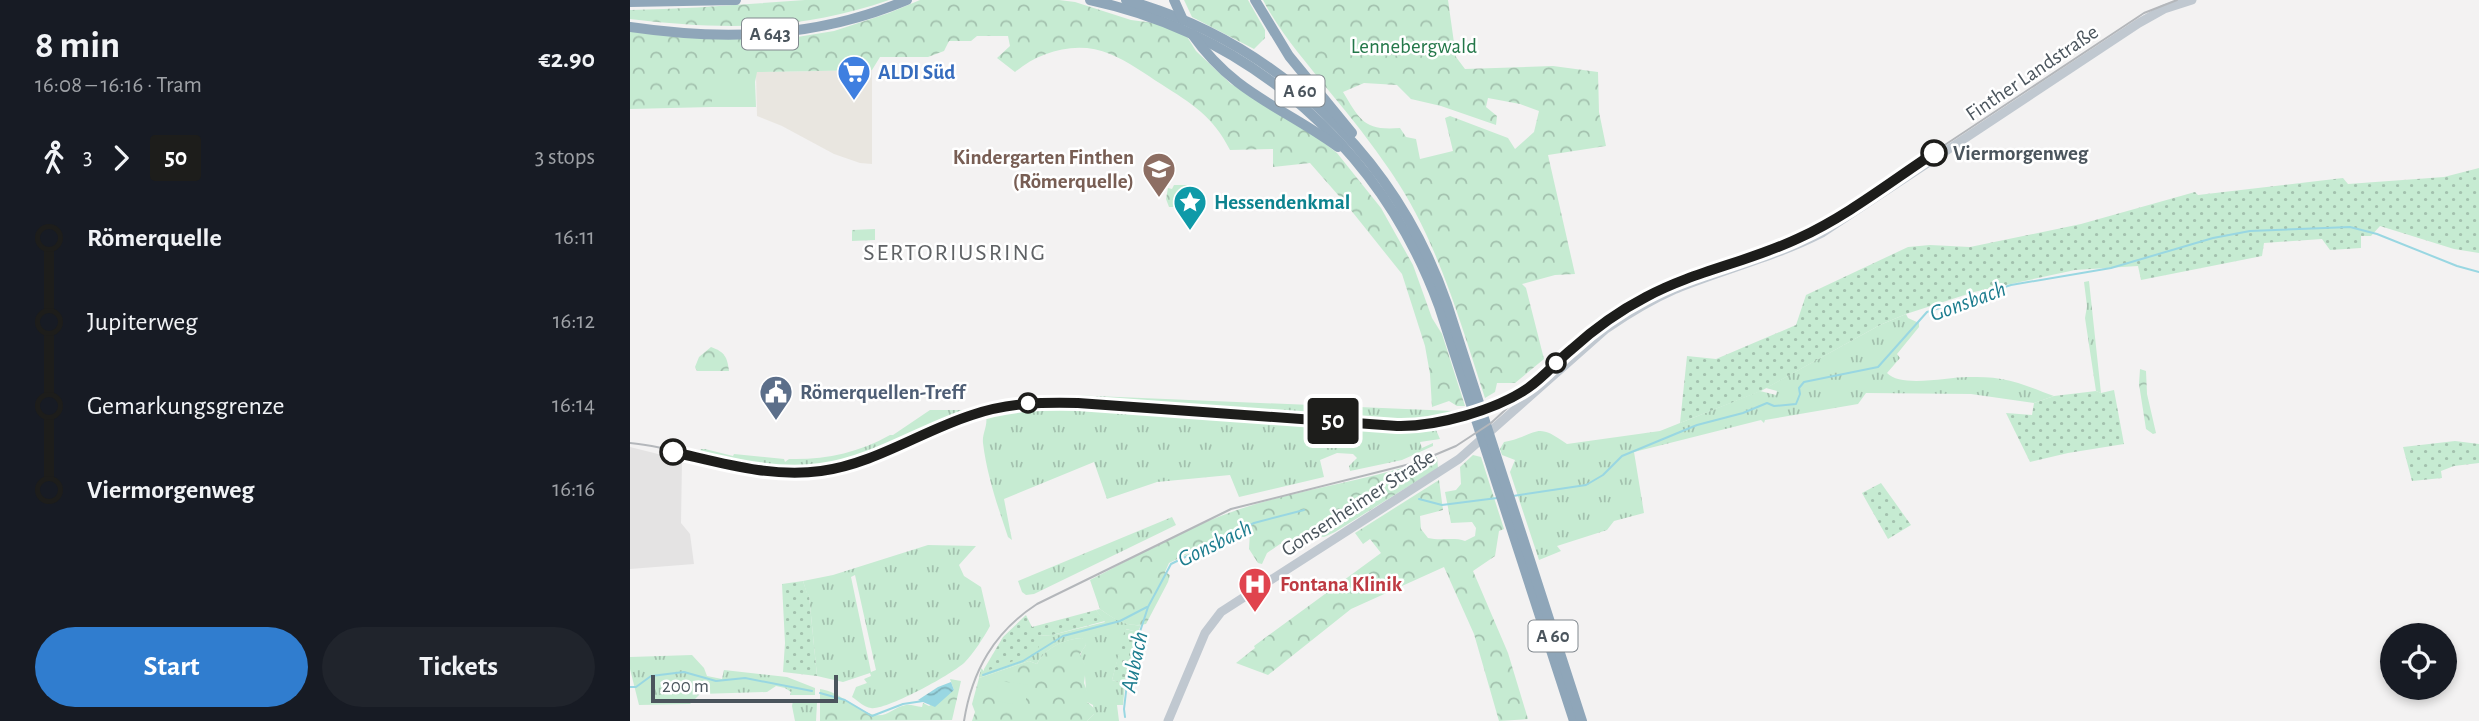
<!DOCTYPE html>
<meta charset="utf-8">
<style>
:root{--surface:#171b24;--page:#20242c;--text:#f1f3f6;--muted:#9ea1a6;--accent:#307dcf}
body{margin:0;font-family:"Alegreya Sans",sans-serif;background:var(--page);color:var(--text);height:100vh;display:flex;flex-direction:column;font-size:26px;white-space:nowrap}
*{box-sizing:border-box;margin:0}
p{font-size:23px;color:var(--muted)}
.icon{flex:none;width:38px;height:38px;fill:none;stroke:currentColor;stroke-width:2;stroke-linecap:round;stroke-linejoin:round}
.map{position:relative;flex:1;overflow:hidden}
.panel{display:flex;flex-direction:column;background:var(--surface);width:630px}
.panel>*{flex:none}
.badge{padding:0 14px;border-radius:5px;font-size:24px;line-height:46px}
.buttons{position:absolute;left:1750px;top:623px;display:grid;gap:14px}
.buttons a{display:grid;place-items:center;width:77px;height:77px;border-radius:50%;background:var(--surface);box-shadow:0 4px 10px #0003;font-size:35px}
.scale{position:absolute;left:21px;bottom:18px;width:187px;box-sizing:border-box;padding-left:7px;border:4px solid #4b555d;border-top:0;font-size:19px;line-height:24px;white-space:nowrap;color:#4b555d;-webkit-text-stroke:5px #fff;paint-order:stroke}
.map>.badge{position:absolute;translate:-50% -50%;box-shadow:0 0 0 4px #fff}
.legs{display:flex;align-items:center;gap:10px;height:77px;padding:0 35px;font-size:23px}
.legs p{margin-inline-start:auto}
.overview{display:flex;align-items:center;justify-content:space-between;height:119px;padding:0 35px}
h1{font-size:38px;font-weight:600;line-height:52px}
.cta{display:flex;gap:14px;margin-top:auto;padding:14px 35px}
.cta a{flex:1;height:80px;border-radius:42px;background:var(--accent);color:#fff;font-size:28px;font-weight:600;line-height:80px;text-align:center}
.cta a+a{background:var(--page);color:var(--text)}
ul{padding:0 35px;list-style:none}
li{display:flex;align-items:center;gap:24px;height:84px;font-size:26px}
li i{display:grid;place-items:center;width:10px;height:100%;margin:0 9px;background:currentColor}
li i::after{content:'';width:18px;height:18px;margin:-9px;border:5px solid;border-radius:50%;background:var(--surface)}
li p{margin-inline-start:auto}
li:first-child i{background:linear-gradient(#0000 50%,currentColor 0)}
li:last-child i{background:linear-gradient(currentColor 50%,#0000 0)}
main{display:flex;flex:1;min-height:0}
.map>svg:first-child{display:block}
</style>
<main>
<section class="panel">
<div class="overview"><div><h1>8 min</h1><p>16:08 – 16:16 · Tram</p></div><b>€2.90</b></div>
<div class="legs"><svg class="icon" aria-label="walk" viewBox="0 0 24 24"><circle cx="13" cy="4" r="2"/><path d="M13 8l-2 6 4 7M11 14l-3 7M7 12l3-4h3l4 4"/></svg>3<svg class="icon" aria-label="forward" viewBox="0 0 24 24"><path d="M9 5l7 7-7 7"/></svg><b class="badge" style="background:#1d1d1b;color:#fff">50</b><p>3 stops</p></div>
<ul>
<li><i style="color:#1d1d1b"></i><b>Römerquelle</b><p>16:11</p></li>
<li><i style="color:#1d1d1b"></i><span>Jupiterweg</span><p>16:12</p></li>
<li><i style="color:#1d1d1b"></i><span>Gemarkungsgrenze</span><p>16:14</p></li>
<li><i style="color:#1d1d1b"></i><b>Viermorgenweg</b><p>16:16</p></li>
</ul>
<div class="cta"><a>Start</a><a>Tickets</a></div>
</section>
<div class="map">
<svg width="1849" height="721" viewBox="0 0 1849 721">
<defs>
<pattern id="grass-tufts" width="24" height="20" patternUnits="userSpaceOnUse" patternTransform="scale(1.75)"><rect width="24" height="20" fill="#c6ebd2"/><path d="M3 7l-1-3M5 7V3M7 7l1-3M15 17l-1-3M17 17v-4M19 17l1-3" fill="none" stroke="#a3c1ae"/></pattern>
<pattern id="forest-crowns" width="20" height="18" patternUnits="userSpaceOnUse" patternTransform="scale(1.75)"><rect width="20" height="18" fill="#c6ebd2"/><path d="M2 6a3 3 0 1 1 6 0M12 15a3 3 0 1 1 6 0" fill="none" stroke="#a3c1ae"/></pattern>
<pattern id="garden-dots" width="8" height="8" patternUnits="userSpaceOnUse" patternTransform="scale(1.75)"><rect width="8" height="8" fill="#c6ebd2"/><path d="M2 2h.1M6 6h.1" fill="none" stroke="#a3c1ae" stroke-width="1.8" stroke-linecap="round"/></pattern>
<pattern id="water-waves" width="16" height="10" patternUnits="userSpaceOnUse" patternTransform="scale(1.75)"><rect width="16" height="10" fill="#99d7e2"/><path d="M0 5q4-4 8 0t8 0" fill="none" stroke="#7fb1ba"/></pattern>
</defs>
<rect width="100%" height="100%" fill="#f3f2f2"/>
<polygon fill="#e9e6e0" points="242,70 242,164 230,163 204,154 152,126 127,116 126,72"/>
<polygon fill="#e4e3e3" points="0,447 52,460 51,523 60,534 64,564 0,569"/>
<g fill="url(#grass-tufts)" fill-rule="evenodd">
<polygon points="1459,281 1471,393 1466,391 1455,318 1457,306 1454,282"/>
<path d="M1276,314l2,4 11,5v4l-22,27 3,4 -13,15c14,15 61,4 81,4 11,0 23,0 33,2 20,3 35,11 53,17l-20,7 -63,-9 -105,-1 -8,11 -93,16 -1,3 -3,-3 -127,32 10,61 -30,8 -7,9 -50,16 4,5 -22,9 -29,-88 5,-12 -13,-5 -2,-6 4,-7c35,-7 30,-22 63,2l93,-13 100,-40 16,4 1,-4 -11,-3 114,-63z"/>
<polygon points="441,395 823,411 824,414 797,420 777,421 436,397"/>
<path d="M413,404l348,24 53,-2 -8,4 4,9 -20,3 2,6 11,-5v3l-31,14 -52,11 -1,-5 8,-8 -4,-4 -16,-1 -17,7 4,17 -85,20 -9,-22 -73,7 -50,17 -13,-37 -90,37 8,41 -4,-3c-10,-30 -21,-61 -25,-94 -1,-10 5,-17 3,-27l31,-9z"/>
<path d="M300,410h35c-58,23 -115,60 -182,57 -29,-1 -56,-10 -85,-14l3,-4h4l28,7 1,-2 50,5 1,3 4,-3c35,1 69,-6 101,-24h3z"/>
<polygon points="542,517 546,525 404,594 396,595 392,592 388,581"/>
<path d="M298,545l48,1 -17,19 5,11 17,11 9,39c-6,11 -17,28 -25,36 -12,12 -80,49 -94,46 -7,-1 -13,-7 -19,-11l4,-10 11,-4 -3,-4 7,-3 -1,-3 -27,9 -26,-6 -8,-81 -2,-1 -4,-13 30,-6zM225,575l21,95 -5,2 -20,-95z"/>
<path d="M470,609c11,8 26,18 41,16l-3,7 -12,-3 -14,51 13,4 -2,21h-6l2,16h-32l7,-7 -1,-9 -6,-3 -3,-39c-6,-8 -3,-11 2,-18l-4,-7c-17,1 -37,10 -45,26l-8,-3 -50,17 2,-10 3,3 53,-35 15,-1 53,-13 -9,-12z"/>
<polygon points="62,655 74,668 77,676 92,679 94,670 157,677 185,688 185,695 160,695 161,692 155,688 146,686 137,692 70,694 60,704 9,705 0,669 0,657"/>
<polygon points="184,700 187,703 186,721 165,721 162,706 163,701"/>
</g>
<g fill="url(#forest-crowns)" fill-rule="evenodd">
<path d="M175,0h84c-89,31 -166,30 -259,19v-9c59,-1 117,-6 175,-10z"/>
<path d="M290,0h139l16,2 56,18 23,3 32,12 10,16 35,33 66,38 40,31 44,55 32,57 19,53 10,16 23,72h-8l-8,-5 -17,6 -2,-33 -5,-28 -23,-72 -56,-70 -36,-41 -37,4v-18l-43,1c-17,-34 -38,-46 -69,-66 -16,-10 -33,-23 -51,-30 -32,-14 -70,-3 -95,18l-18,-14 13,-12 -2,-10h-31l-6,5h-22l-5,10 -16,6h-48l-8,13 -115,2 -2,10h-42l-1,25 -82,2v-78l155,8 49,-8 55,-18z"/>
<polygon points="554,0 618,0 635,30 635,38 624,49 562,17"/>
<path d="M633,0h185l8,57 9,12 88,-3 45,6 1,40 7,34 -58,9 27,119 -20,1 -33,9 4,4 18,71 -29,24h-18l-2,9 -10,6c-25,-77 -48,-159 -94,-226 -19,-28 -40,-55 -62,-81 -23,-29 -49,-58 -66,-91zM734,83l33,2 14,14 30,7 55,19 1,-9 -11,-9 2,-9 32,6 19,7 -5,21 -19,17 -7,-11 -58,-22 -5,2 8,33 -33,8 -4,-20 -10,-2 -6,-9c-36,3 -40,-8 -57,-36z"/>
<polygon points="544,185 557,185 557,207 539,207 536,199 538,188 542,189"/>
<polygon points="245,229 245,240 222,241 222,230"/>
<path d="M81,347c14,5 16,10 18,24h-32l-2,-4 4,-10z"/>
<polygon points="1510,369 1516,371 1517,394 1526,433 1523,434 1516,429 1509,384"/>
<path d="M843,455l8,2 23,72 -5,2 -4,25 -22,15 35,82 20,66 -29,2 -25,-87 -30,-67 -93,42 -83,66 -32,-12 19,-15 -1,-2 127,-93 -11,-14 -7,5 -8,-11 84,-53 4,30 -23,6 1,13 7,9c12,3 27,-1 37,3l10,-5 1,-8 -4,-6 -21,1 -6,-31 11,-2 5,-6 -1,-17z"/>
<path d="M807,457l1,11 -103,64 -11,5 -13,-1 -20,8h-11l-13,9 -5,11 -4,-1 -9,-14 1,-17 -4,-3h-6l-71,34 -4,9 5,3 -2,7 -22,42c-19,4 -31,-4 -46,-15l-10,-29c49,-25 98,-54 150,-71 64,-21 133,-29 197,-52z"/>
<path d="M452,638l3,2 1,5 -6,9 6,13 -2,16 3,8v11l8,7 -1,5 -7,7h-115l3,-9 -3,-8 7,-26 50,-17 8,3c8,-16 27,-25 45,-26z"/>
<path d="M320,679l11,2 -9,39 -132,1v-32c21,3 34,21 55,26 13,2 19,-8 31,-10 4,-1 11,2 16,2l1,-4 6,3 25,-16z"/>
</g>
<g fill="url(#garden-dots)">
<polygon points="1849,168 1849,253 1824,249 1750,226 1741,236 1731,236 1731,248 1700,250 1692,239 1634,243 1632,256 1511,280 1508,266 1445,270 1344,292 1276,314 1250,325 1131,391 1050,423 1057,356 1086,359 1166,325 1176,295 1278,247 1300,245 1340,247 1451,224 1565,192 1568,195 1713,178 1718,184 1814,177"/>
<polygon points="1484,390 1494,444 1438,453 1400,462 1376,413 1402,415 1404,403 1424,396 1466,391 1471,393"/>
<polygon points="1825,441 1849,444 1849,463 1824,466 1811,471 1812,478 1782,481 1773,447"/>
<polygon points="1251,483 1281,525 1258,539 1232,493"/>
<polygon points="173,581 177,593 179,595 187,676 153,672 155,643 152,584"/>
<polygon points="466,610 475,621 422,635 407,636 409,647 389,659 354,672 354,669 373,637 396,615 402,627"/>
<polygon points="495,629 508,632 495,684 482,680"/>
</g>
<g fill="#c6ebd2">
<polygon points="82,82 125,82 126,107 82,107"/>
<polygon points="369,681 398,685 395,706 365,701"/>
</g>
<polygon fill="url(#water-waves)" points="321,682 324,690 305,707 288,700 308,687"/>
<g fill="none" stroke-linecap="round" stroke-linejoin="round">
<g stroke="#99d7e2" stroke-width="2">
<polyline points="883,496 956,485 973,475 992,456 1067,425 1113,413 1137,403 1144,406 1166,404 1170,394 1169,388 1174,382 1248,367 1297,312 1381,285 1481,268 1583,238 1620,231 1720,227 1747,234 1827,266 1849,272"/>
<polyline points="789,499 812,505 867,498"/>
<polyline points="353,675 393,661 433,636 490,621 517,607"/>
<polyline points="0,687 6,687 21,676 54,672 86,681 115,678 182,691"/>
<polyline points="190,693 215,700 242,716 273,704 293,701"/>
<polyline points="495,717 494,709 498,675 506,644 518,607 541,564 624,523 674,510"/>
</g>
<path stroke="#c0c8d0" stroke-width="9" d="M538,721l37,-88 16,-21 238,-153 147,-130c22,-15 45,-29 70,-40 49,-20 99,-32 146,-56l317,-210 25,-14 28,-9"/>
<g stroke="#8fa6b9" stroke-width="10">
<path d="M460,0c163,35 292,151 349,306l135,415"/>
<path d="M496,0c151,42 270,157 321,304l135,417"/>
<polyline points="544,0 553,20"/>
<polyline points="625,0 659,56 722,133"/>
<polyline points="0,2 106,0"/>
<path d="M0,27c95,14 188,11 277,-27"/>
<path d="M562,34c43,61 90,72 146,113"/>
</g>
<g stroke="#b4b7bb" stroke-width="2">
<path d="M0,443c65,6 127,38 194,27 52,-8 99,-39 149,-56 35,-11 69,-12 105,-11l340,23 41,-9 56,-21"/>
<path d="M334,721c8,-50 30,-89 73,-117l194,-95 187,-47 38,-16 35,-23 84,-77 58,-42 43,-21 89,-30 59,-28 320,-212 33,-13"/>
</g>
</g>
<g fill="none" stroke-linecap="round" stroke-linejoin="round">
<defs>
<path id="line-1" d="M43,452c49,11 98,26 148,19 53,-7 101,-40 151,-56 35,-12 70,-13 106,-12l319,23c39,1 99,-16 131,-38 16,-11 29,-27 44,-39 22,-20 47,-38 74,-52 48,-26 103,-35 153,-59 48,-22 91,-56 135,-85"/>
</defs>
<use href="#line-1" stroke="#fff" stroke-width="16"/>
<use href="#line-1" stroke="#1d1d1b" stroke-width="10"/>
</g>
<defs>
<symbol id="supermarket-pin" viewBox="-11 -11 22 30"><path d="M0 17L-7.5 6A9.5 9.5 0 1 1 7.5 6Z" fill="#3f7fe0" stroke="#fff"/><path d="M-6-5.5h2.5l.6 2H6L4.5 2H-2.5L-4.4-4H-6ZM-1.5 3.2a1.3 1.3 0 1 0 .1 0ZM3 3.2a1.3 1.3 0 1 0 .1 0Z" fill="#fff"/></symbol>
<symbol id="school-pin" viewBox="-11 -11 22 30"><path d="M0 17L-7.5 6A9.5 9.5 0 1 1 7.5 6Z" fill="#8d6e63" stroke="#fff"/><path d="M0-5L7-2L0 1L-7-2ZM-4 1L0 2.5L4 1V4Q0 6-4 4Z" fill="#fff"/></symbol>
<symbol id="sight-pin" viewBox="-11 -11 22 30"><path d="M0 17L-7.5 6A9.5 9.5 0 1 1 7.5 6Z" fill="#0f9aa8" stroke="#fff"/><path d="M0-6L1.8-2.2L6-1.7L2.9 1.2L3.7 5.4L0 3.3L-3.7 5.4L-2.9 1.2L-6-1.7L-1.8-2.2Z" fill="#fff"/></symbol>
<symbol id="civic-pin" viewBox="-11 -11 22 30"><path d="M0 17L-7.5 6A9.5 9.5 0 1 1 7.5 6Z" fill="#5c6f8a" stroke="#fff"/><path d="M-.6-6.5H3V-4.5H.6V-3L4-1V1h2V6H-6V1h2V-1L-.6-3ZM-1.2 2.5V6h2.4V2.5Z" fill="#fff"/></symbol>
<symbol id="hospital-pin" viewBox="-11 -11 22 30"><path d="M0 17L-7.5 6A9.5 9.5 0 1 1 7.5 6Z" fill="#e0444e" stroke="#fff"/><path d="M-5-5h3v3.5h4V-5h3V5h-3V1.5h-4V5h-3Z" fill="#fff"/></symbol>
</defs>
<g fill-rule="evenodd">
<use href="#supermarket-pin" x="205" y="53" width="38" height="52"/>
<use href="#school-pin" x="510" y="150" width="38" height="52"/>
<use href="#sight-pin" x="541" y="183" width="38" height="52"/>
<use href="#civic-pin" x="127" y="373" width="38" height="52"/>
<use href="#hospital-pin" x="606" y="565" width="38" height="52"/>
</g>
<g fill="#fff" stroke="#1d1d1b" stroke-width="3.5">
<circle cx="1304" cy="153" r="12"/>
<circle cx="926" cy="363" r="9"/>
<circle cx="398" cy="403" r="9"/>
<circle cx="43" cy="452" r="12"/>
</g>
<g text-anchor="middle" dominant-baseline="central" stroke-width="5" stroke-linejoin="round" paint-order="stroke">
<g fill="#fff" stroke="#81888e" stroke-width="2">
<rect x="112" y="18.5" width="56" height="31" rx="5"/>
<rect x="645.5" y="75.5" width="49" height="31" rx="5"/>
<rect x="898.5" y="620.5" width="49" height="31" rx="5"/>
</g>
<g font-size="19" font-weight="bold" fill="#4b555d">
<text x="140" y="34">A 643</text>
<text x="670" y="91">A 60</text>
<text x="923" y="636">A 60</text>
</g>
<g font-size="21" fill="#237749" stroke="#fff">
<text x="784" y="46">Lennebergwald</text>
</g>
<g font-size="21" font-weight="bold" fill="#366cbe" stroke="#fff" text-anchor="start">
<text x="248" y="72">ALDI Süd</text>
</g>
<g font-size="21" fill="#4b555d" stroke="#fff">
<text transform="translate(1402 73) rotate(-34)">Finther Landstraße</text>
<text transform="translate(728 503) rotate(-33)">Gonsenheimer Straße</text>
</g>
<g font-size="21" font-weight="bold" fill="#4b555d" stroke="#fff" text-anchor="start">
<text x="1323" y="153">Viermorgenweg</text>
</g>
<g font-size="21" font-weight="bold" fill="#785e54" stroke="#fff" text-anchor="end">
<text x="504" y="157">Kindergarten Finthen<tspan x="504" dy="24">(Römerquelle)</tspan></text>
</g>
<g font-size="21" font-weight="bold" fill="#0d838f" stroke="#fff" text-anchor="start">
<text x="584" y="202">Hessendenkmal</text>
</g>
<g font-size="21" font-weight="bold" fill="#4e5e75" stroke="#fff" text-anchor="start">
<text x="170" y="392">Römerquellen-Treff</text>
</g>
<g font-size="21" font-weight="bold" fill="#be3a42" stroke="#fff" text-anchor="start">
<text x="650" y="584">Fontana Klinik</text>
</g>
<g font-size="23" font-style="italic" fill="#1d7d8f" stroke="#fff">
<text transform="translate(1338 302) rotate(-20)">Gonsbach</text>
<text transform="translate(585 544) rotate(-26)">Gonsbach</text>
<text transform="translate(505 662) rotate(-78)">Aubach</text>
</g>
<g font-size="24" letter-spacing="2" fill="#5f6265" stroke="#fff">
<text x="325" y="253">SERTORIUSRING</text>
</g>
</g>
</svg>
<div class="buttons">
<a><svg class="icon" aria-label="locate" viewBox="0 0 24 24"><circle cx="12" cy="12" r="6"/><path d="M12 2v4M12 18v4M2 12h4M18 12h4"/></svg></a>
</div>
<div class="scale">200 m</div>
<b class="badge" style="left:703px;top:421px;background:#1d1d1b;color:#fff">50</b>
</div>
</main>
